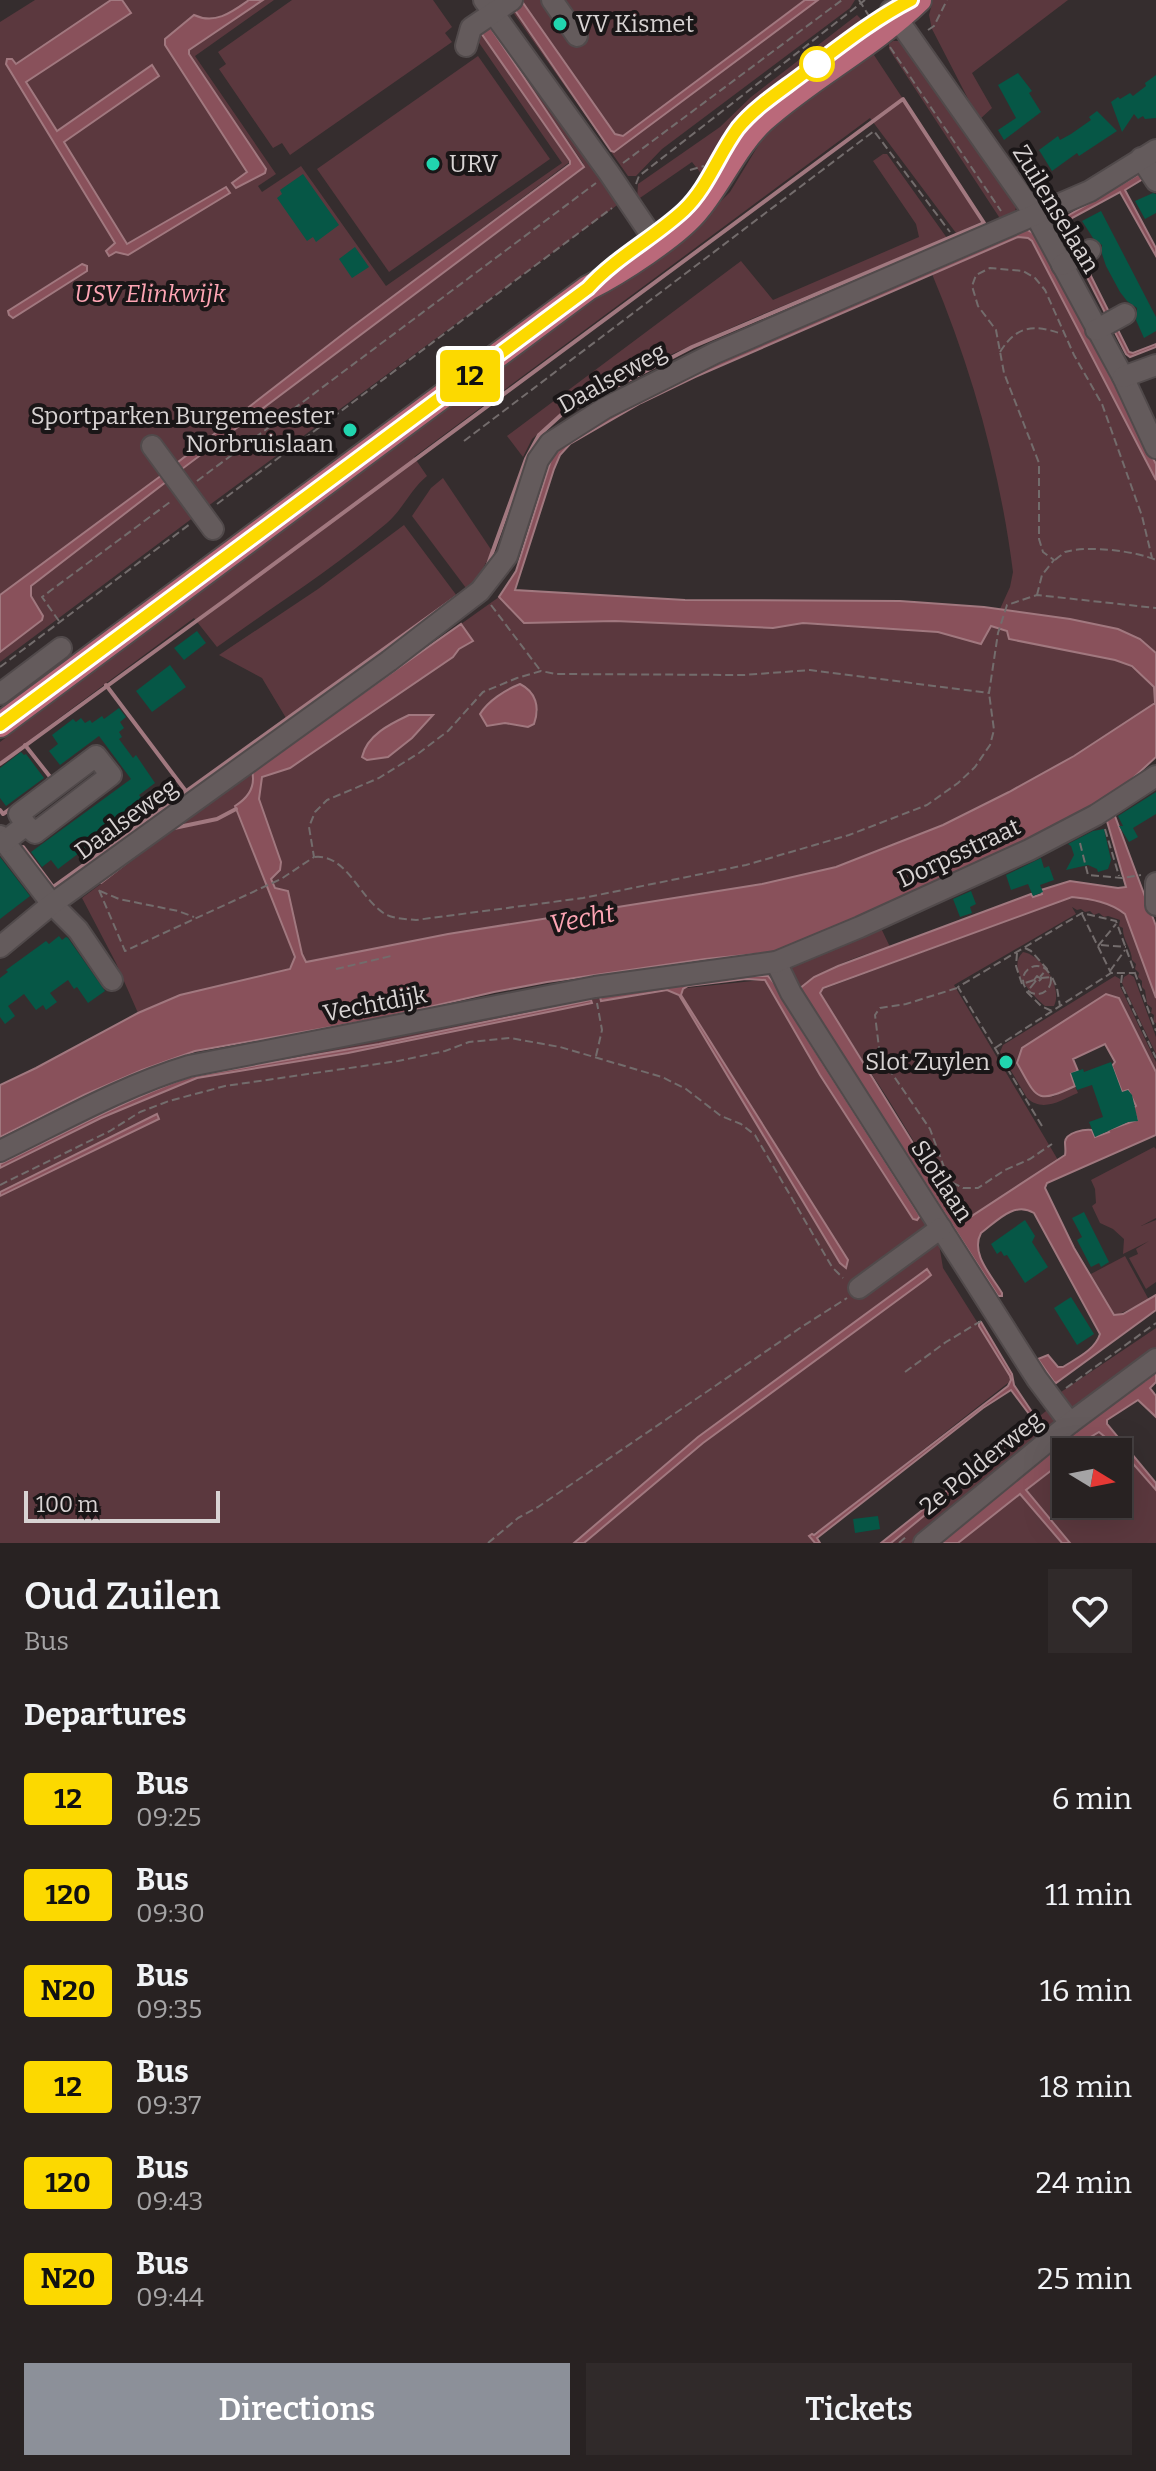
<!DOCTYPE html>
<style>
:root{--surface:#282222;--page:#302a2a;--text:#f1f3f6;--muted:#a5a4a5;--line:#443f40;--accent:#8c9099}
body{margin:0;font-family:Bitter,serif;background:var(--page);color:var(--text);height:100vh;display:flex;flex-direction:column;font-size:30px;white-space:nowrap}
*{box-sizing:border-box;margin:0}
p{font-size:26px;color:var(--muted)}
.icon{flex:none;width:44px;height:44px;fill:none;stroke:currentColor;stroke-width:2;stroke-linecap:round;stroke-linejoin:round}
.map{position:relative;height:1543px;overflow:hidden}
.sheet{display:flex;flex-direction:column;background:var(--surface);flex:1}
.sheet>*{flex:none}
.badge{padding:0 16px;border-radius:6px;font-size:28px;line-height:52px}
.needle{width:52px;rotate:100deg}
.buttons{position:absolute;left:1052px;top:1438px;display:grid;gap:16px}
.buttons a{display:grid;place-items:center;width:80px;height:80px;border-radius:0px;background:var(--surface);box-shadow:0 8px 32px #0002,0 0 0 2px var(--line);font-size:40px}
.scale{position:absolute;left:24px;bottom:20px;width:196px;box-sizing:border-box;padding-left:8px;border:4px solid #d8d3d3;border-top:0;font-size:22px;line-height:28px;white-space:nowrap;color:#d8d3d3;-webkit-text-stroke:6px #1a1617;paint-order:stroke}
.map>.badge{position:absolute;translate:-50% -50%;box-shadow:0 0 0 4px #fff}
h2{padding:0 24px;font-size:30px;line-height:72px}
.round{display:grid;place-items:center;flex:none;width:84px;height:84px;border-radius:0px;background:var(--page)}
.overview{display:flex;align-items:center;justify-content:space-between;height:136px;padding:0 24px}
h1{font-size:38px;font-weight:600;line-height:60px}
.button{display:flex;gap:16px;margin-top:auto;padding:16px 24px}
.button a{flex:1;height:92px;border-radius:0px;background:var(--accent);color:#fff;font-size:32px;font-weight:600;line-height:92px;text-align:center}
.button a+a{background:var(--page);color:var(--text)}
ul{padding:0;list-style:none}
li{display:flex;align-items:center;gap:24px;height:96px;padding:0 24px}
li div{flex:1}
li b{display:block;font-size:30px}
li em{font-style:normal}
li .badge{min-width:88px;font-weight:700;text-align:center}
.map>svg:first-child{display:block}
</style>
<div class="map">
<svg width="1156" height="1543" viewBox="0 0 1156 1543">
<rect width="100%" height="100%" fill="#352d2e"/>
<g fill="#5b383e" fill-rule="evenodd">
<path d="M35,0h214c-17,12 -34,24 -55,15l-29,24 24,15v-4l74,-50h11l-79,56 81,118 -18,12 4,6 39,-26 85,120 176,-123 -89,-129 6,-4 92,131 -219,166 -186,145 -166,123v-573z"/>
<polygon points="292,0 433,0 452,27 445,33 452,42 290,155 282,143 273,148 219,69 226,64 218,52"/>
<polygon points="521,0 805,0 624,136 615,134"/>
<polygon points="818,0 855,0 850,8 662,149 636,176 628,176 510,8 512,6 611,151 614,152"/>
<polygon points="933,0 1068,0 972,73 992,108 979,120 932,29 929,15"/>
<polygon points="857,15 863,21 863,26 755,106 732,132 703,176 692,162 637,200 638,184 720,127 751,97"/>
<polygon points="492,22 620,203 204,509 178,472 584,168 583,163 488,24"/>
<path d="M893,41h7l62,79 55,83c-1,10 -6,15 -16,17l-112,-171v-5z"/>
<path d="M870,49l78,118 33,55 -25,11 -86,-115 -456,339 13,19c-16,13 -24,33 -40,47 -53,45 -113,83 -170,124l-23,-29 -194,144v-20l711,-531 19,-19 40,-66z"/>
<polygon points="478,56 550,159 389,272 317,169"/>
<polygon points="883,154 887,154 947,238 749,320 654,362 587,397 559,415 532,439 523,457 507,436 741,261 773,300 919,237 916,224 873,161"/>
<path d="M1018,237l10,1 4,3 124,239v173l-4,-4 -82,-30 -70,-10 10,-22 3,-15c-13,-102 -41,-203 -81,-298z"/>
<polygon points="171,478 198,514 0,662 0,652 42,620 43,616 31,596 30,586"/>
<polygon points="443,478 492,551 478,578 466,588 412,516 431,488"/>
<polygon points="404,525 457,596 286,718 262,678 219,655 318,589"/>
<path d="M499,597l25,26 91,-2 158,7 30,-5 135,9 42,12 11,-18 16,5 2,8 106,21 17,6 22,21 1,16 -81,53 -65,36 -66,33 -107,42 -74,17 -314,50 -142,28 -4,-8 -14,-63 -12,-3 -5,-10 6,-5 -18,-74 3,-22 28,-9 163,-111 6,-8 13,-8 -11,-17zM512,687l26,24 -4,13 -18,1 -33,-5 -2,-9z"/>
<path d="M252,771c4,17 -4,27 -17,36l60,150 -2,7 -6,6 -107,25 -42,18 -22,-50 -34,-65z"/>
<path d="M1072,897c19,2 38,5 53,17l31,84v25l-3,-1 1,-7 -3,-2 1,-5 -5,-4 -2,-14 -3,-3v-6l-4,-4 1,-4 -4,-4 1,-5 -4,-4c0,-11 -10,-21 -9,-32l-4,-2 1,-6 -12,-4 -4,1 -5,-4 -5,2 -4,-4 -5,1 -4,-3 -4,1 -5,-3 4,7 -122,71 104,175 -94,61 -3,-2 -73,-120 -67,-103v-6z"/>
<path d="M880,926l10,21c-32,9 -65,20 -91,42l-11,-22z"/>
<path d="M1023,952c19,3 40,36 31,54h-9c-13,-11 -39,-38 -22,-54z"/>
<polygon points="1129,974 1134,977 1156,1037 1156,1054 1122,983 1124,977"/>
<path d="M1115,976l5,3v7l36,76v10l-37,-74 -13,-4 -54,103 23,-11 3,7c-17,7 -35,20 -51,5l-27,-46 3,-7z"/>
<polygon points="770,979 937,1232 943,1268 1013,1379 826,1526 809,1536 815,1543 0,1543 0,1161 169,1077 529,1008 631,994"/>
<polygon points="1154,1147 1156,1149 1156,1218 1141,1226 1156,1220 1156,1282 1146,1289 1129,1258 1138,1254 1136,1249 1149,1241 1123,1254 1124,1239 1113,1229 1100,1223 1092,1206 1096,1203 1095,1189 1091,1180"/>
<polygon points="1125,1256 1149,1300 1115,1316 1089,1275"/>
<polygon points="1156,1328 1156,1349 1072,1417 1060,1395 1061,1392"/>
<polygon points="1051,1407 1059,1420 967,1500 913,1543 882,1543"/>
<polygon points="1100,1432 1122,1451 1156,1490 1156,1543 1070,1543 1026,1490 1057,1466 1066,1475 1066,1504 1118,1504 1118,1452 1069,1452 1089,1436"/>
<polygon points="1020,1494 1062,1543 958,1543"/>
</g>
<g fill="#89515b" stroke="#a1787f" stroke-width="2">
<polygon points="111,0 122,0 131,13 26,82 57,131 152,65 159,76 64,142 127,244 226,187 230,193 128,255 116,252 109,256 106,251 115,243 6,64 7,59 12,59 16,64"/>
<path d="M249,0h14l-74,50v4l77,115 -1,4 -29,15 -4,-5 15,-11 -82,-127v-6l29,-24c21,10 38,-3 55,-15z"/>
<polygon points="521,0 615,134 623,136 805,0 818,0 614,152 611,151 512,6"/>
<polygon points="488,24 584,167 178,472 173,466 352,327 570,164 570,161 479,30"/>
<polygon points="1156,164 1156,171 1125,190 1156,248 1156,256 1120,192 1072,218 1067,228 1129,352 1133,353 1156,344 1156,347 1130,357 1126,354 1063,230 1062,224 1069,215"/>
<path d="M1026,229l11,6 119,229v16l-124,-239 -4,-3 -10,-1 -323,140 -54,26 -71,41 -10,11 -6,14 -39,121 170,10 215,1 84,6 86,12 48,10 22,10 16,14v104l-47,43 47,126v72l-31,-84c-15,-12 -34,-15 -53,-17l-249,91 -3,5 140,226 4,2 101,-66c1,-4 0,-8 0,-13 1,-10 20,-13 27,-12l3,7 14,-5 -1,-2 29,-10 -4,-12 3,-2 -8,-16 -6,2 -10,-26 3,-4 -10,-18 -32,15 5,12 -7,3 4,12c-40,19 -38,12 -58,-23l5,-15 84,-54 13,4 37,74v63l-109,48 -2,5 29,60 40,67 9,-1 33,-19v15l-100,73 -2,-1 -16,-23 10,-4 10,12h5c14,-9 32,-17 37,-33l-66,-121c-20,-12 -37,8 -53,20 -11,20 10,42 21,60v3h-4l-199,-307 15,-12 24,-11 193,-72 2,3 9,-3 -1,-4 29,-9 48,7 8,-1 -24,-83 -212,102 -114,46 -71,7 -158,23 -53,10 -117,27 -182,32 -53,19 -58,25 -84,42v-52l36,-17 102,-55 42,-18 110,-26 5,-12 -60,-151c13,-8 21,-19 17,-35l209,-147 12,17 -14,8 -6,8 -163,111 -28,9 -3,22 22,63 -1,8 -9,9 4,9 13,3 14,63 4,8 142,-28 314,-50 74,-17 107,-42 66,-33 65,-36 81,-53 -1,-16 -22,-21 -17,-6 -106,-21 -2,-8 -16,-5 -10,18 -43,-12 -135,-9 -30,5 -158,-7 -91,2 -25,-26 17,-26 36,-114 15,-17 54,-34 117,-55z"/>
<polygon points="82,264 87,266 87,271 13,318 9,315 8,311"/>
<polygon points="166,472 171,478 31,586 31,596 43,616 42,620 0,652 0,595"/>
<path d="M520,684c16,8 20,23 14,40l-6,3 -23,-4 -18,3 -7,-12c8,-13 25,-24 40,-30z"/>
<path d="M409,715h24l-21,23 -24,19 -21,3 -5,-3c5,-22 28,-33 47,-42z"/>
<polygon points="743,976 768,976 775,984 805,1035 920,1216 917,1220 913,1219 820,1075 765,980 746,979 688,986 683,989 681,995 848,1260 846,1268 840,1263 679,995 667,990 601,1001 600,997 678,984"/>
<path d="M591,1000l1,3 -244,50 -151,25 -96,40 -101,50v-4c62,-30 123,-63 188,-87l191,-33z"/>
<polygon points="157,1114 159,1119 0,1196 0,1192"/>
<polygon points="927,1269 931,1275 925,1280 703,1443 584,1543 574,1543 698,1437"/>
<polygon points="979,1322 981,1322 1012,1374 1014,1385 1032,1412 1029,1414 1011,1390 983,1408 817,1538 820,1543 815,1543 809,1536 812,1534 814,1535 1008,1386 1011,1380 1010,1376 979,1326"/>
<polygon points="1156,1363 1156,1382 1150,1388 1156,1396 1156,1417 1138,1400 1107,1420 1107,1424 1156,1483 1156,1490 1122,1451 1099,1432 1066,1452 1063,1461 1066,1465 1066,1475 1057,1466 1026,1490 1070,1543 1062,1543 1020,1494 958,1543 934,1543 1138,1379 1145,1381 1153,1373"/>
<polygon points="1028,1426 1027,1431 891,1543 881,1543"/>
</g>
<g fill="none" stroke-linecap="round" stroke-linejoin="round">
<g stroke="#a1787f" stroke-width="4">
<polyline points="106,685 185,790"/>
<polyline points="25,745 51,778 48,780"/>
<polyline points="0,764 228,598 903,99 984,223 692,347 561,415 539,435 526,459 487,567"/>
<polyline points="0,810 3,814 16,805"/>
<polyline points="174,828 217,819 236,809"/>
<polyline points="23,847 53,887 459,595"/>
<polyline points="101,882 128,861"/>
</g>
</g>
<g fill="#065746">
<polygon points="1018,73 1032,91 1029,93 1041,112 1004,140 998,130 1016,118 998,85"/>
<polygon points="1156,75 1156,118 1145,119 1143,116 1138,119 1134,114 1122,132 1111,102 1118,97 1120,99 1130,93 1133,96 1146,86 1145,83"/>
<polygon points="1097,111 1117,131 1079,156 1077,153 1052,171 1039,150 1058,136 1060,140 1071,134 1091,120 1089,117"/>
<polygon points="303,174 339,225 316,242 313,237 307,241 277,198 282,194 280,190"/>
<polygon points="1153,193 1156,194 1156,213 1145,219 1135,201"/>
<polygon points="1101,211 1156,317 1156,331 1144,338 1136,320 1137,308 1127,301 1120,292 1106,266 1102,254 1102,245 1093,238 1082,221"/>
<polygon points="355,247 369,267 352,278 339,259"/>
<polygon points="197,631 206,643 184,660 174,648"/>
<polygon points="170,665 186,687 152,712 136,691"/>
<polygon points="119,708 126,717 120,722 124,728 119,732 122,737 119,739 133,758 136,755 155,783 139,795 145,803 144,805 110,830 112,833 93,846 91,844 58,869 51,860 42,867 31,852 131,779 99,736 60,765 49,751 58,744 52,735 73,719 76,722 81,718 85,723 90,720 92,723 102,716 104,719"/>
<polygon points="21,752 24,755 26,754 44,778 6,806 0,798 0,768"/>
<polygon points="1156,792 1156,814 1133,828 1138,837 1129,842 1119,826 1123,826 1118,816"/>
<polygon points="1104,829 1111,860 1108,869 1098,872 1097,869 1088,865 1066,870 1074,855 1071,846 1068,844 1093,831"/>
<polygon points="0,857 30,896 0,919"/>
<polygon points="1041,858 1044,868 1049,866 1054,880 1040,885 1043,892 1033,896 1028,884 1011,890 1006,875"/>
<polygon points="971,891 976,904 970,907 972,913 960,917 953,899"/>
<polygon points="59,936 62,940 66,937 68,938 105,991 88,1003 77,987 74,989 68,980 50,993 57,1002 46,1010 43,1005 36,1010 24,994 8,1006 15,1016 5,1024 0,1017 0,978 8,972 6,970 46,941 49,944"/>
<polygon points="1111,1062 1122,1092 1128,1090 1132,1095 1138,1121 1128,1122 1095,1137 1089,1122 1103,1117 1092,1085 1077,1090 1071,1073 1083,1069 1084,1072"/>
<polygon points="1084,1212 1109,1262 1101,1267 1099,1263 1091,1267 1077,1240 1082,1237 1072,1218"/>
<polygon points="1025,1220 1035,1236 1032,1242 1048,1267 1025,1283 1007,1255 1004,1256 1001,1251 997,1254 991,1244"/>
<polygon points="1071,1297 1094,1334 1077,1345 1054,1308"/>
<polygon points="878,1516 880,1529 855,1533 853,1519"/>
</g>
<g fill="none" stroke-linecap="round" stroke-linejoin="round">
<defs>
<g id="minor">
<polyline points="484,0 609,173 657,244"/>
<polyline points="552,0 577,36"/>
<polyline points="891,10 1036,216 1123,377 1156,448"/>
<polyline points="466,46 471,28 512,0"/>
<polyline points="1141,158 1156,181"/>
<polyline points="1062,265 1090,250"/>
<polyline points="1096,330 1125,314"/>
<polyline points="1123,377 1156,365"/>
<polyline points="152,446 213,529"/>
<polyline points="0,694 61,648"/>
<polyline points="0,836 52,904 78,930 112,980"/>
<polyline points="4,842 26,825 19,814 96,756 111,775 35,833 26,825"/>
<polyline points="1156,883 1156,905"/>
<polyline points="0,947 52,904 389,661 480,591 507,556 538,460 550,443 605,408 715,353 1090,191 1156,150"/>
<polyline points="776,962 791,993 1037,1379 1070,1423"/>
<path d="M0,1151c62,-30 123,-65 189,-85l406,-79 181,-25 84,-35 169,-77 67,-35 60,-39"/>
<polyline points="859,1288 941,1228"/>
<polyline points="924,1543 1070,1423 1156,1359"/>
</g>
<path id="major" d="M0,725l588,-437c30,-15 91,-54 110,-79 23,-28 38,-64 65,-89 49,-44 109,-74 156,-120"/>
</defs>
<use href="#minor" stroke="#514a4b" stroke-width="24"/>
<use href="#major" stroke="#514a4b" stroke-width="28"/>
<g stroke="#736c6c" stroke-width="2" stroke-dasharray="8 4" stroke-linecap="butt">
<polyline points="859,0 869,16"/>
<polyline points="928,30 934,26 947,0"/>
<polyline points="890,47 1001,211"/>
<polyline points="623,163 842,0"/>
<polyline points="690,170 704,166"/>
<polyline points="636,184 639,176 865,0"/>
<path d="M1000,352c17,-27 34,-28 62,-18"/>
<polyline points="464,441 874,131 950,232"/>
<polyline points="197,481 596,183"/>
<polyline points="217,504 612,208"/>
<path d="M1055,560c1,-1 9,-7 10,-8 23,-7 70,-1 91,8"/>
<polyline points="1037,595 1042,575 1054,560 1043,552 1039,539 1039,463 1004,373 996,330 978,306 972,286 976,275 990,268 1023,271 1035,278 1045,290 1074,355 1102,404 1142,516 1152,558"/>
<polyline points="491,605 540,670"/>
<polyline points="59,621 42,597 170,502"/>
<polyline points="0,667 190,524"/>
<polyline points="1105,829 1119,876"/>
<polyline points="1080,843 1088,875 1122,878 1141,875"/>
<path d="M315,857c32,-3 45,42 70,57 9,5 21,5 31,6l167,-22 163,-33 103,-30 78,-30 31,-22 17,-16 15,-22 4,-15 -5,-37"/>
<polyline points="99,890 125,951 281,879 314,857 309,827 315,812 327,800 379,778 419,753 448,731 483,692 517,678 541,671 556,674 744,675 810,670 989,693 998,633 1007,605 1037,595 1156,608"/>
<polyline points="100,891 119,899 178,911 194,917"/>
<polyline points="1082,914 1111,973"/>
<polyline points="1101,945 1126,947"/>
<polyline points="1098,946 1116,924"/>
<polyline points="1025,948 1031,951 1047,969 1040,977"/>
<polyline points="1017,953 1016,966 1022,984 1034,980"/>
<circle cx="1037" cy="980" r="14"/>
<polyline points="336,969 391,956"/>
<polyline points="1110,971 1125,950"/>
<polyline points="1122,975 1121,984 1156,1058"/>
<polygon points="1037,976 1041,979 1037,983 1034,980"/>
<polyline points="1041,978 1052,977 1057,988 1060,1006"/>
<polyline points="1035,982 1027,992 1041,1006 1052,1011"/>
<polyline points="957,988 906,1004 880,1008 875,1015 880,1056 930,1129 944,1167 953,1183 963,1188 978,1188 1005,1170 1030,1159 1052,1144"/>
<polyline points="995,1048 1111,973 1135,973"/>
<polyline points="596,1056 602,1030 597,1003"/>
<polyline points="1042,1126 958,987 1082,913 1116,921 1156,1031"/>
<polyline points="0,1185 110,1131 140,1112 169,1101 225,1086 398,1061 445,1051 469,1042 510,1038 560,1047 662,1077 686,1089 721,1116 741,1124 755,1135 832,1267 843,1278"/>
<polyline points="905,1372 946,1342 981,1321"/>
<polyline points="1066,1388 1156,1323"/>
<polyline points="488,1543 518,1518 538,1507 800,1328 847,1298"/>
<polyline points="899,1543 907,1536"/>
</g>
<use href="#minor" stroke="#645b5c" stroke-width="20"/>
<use href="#major" stroke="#ba697a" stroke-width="24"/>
</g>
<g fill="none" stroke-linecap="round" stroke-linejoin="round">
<defs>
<path id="line" d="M0,725l588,-437c28,-31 66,-50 96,-78 24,-23 34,-55 54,-82 18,-22 44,-38 66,-55 35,-26 68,-53 107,-73"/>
</defs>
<use href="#line" stroke="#fff" stroke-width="18"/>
<use href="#line" stroke="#fcd900" stroke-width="12"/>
</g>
<g fill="#21d5af" stroke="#1a1617" stroke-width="3">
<circle cx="560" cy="24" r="8"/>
<circle cx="433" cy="164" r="8"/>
<circle cx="350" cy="430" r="8"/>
<circle cx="1006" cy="1062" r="8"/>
</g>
<circle fill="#fff" stroke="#fcd900" stroke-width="4" cx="817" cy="64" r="16"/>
<g text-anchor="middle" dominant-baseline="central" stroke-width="8" stroke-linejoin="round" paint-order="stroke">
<g font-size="24" fill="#d8d3d3" stroke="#1a1617" text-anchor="start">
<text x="576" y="24">VV Kismet</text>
<text x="449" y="164">URV</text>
<text x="334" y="416" text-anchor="end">Sportparken Burgemeester<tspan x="334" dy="28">Norbruislaan</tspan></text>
<text x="990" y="1062" text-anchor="end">Slot Zuylen</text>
</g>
<g font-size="24" fill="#d8d3d3" stroke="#1a1617">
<text transform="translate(1056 209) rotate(59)">Zuilenselaan</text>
<text transform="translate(612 378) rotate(-29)">Daalseweg</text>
<text transform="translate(126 819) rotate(-36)">Daalseweg</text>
<text transform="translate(959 853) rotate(-25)">Dorpsstraat</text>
<text transform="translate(375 1004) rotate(-11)">Vechtdijk</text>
<text transform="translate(942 1181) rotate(57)">Slotlaan</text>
<text transform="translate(981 1463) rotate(-39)">2e Polderweg</text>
</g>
<g font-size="24" font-style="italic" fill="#fea5b4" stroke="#1a1617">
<text x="150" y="294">USV Elinkwijk</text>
</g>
<g font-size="26" font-style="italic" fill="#fda5b4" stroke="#1a1617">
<text transform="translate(582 919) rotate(-11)">Vecht</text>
</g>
</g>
</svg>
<div class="buttons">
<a><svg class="needle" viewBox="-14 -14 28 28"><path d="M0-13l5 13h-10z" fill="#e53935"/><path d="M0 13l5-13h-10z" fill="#a5a4a5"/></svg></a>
</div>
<div class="scale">100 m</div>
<b class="badge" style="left:470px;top:376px;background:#fcd900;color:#111">12</b>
</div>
<section class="sheet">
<div class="overview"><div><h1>Oud Zuilen</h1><p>Bus</p></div><a class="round"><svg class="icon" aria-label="heart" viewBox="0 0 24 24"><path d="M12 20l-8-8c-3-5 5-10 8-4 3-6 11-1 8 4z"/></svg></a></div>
<h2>Departures</h2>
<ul>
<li><span class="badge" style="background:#fcd900;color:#111">12</span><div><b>Bus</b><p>09:25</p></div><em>6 min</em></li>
<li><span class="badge" style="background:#fcd900;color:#111">120</span><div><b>Bus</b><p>09:30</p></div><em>11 min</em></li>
<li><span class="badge" style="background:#fcd900;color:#111">N20</span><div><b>Bus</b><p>09:35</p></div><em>16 min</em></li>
<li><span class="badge" style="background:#fcd900;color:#111">12</span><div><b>Bus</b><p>09:37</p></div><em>18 min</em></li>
<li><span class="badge" style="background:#fcd900;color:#111">120</span><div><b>Bus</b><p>09:43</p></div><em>24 min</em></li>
<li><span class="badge" style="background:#fcd900;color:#111">N20</span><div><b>Bus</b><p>09:44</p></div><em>25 min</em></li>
</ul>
<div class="button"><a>Directions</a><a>Tickets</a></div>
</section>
